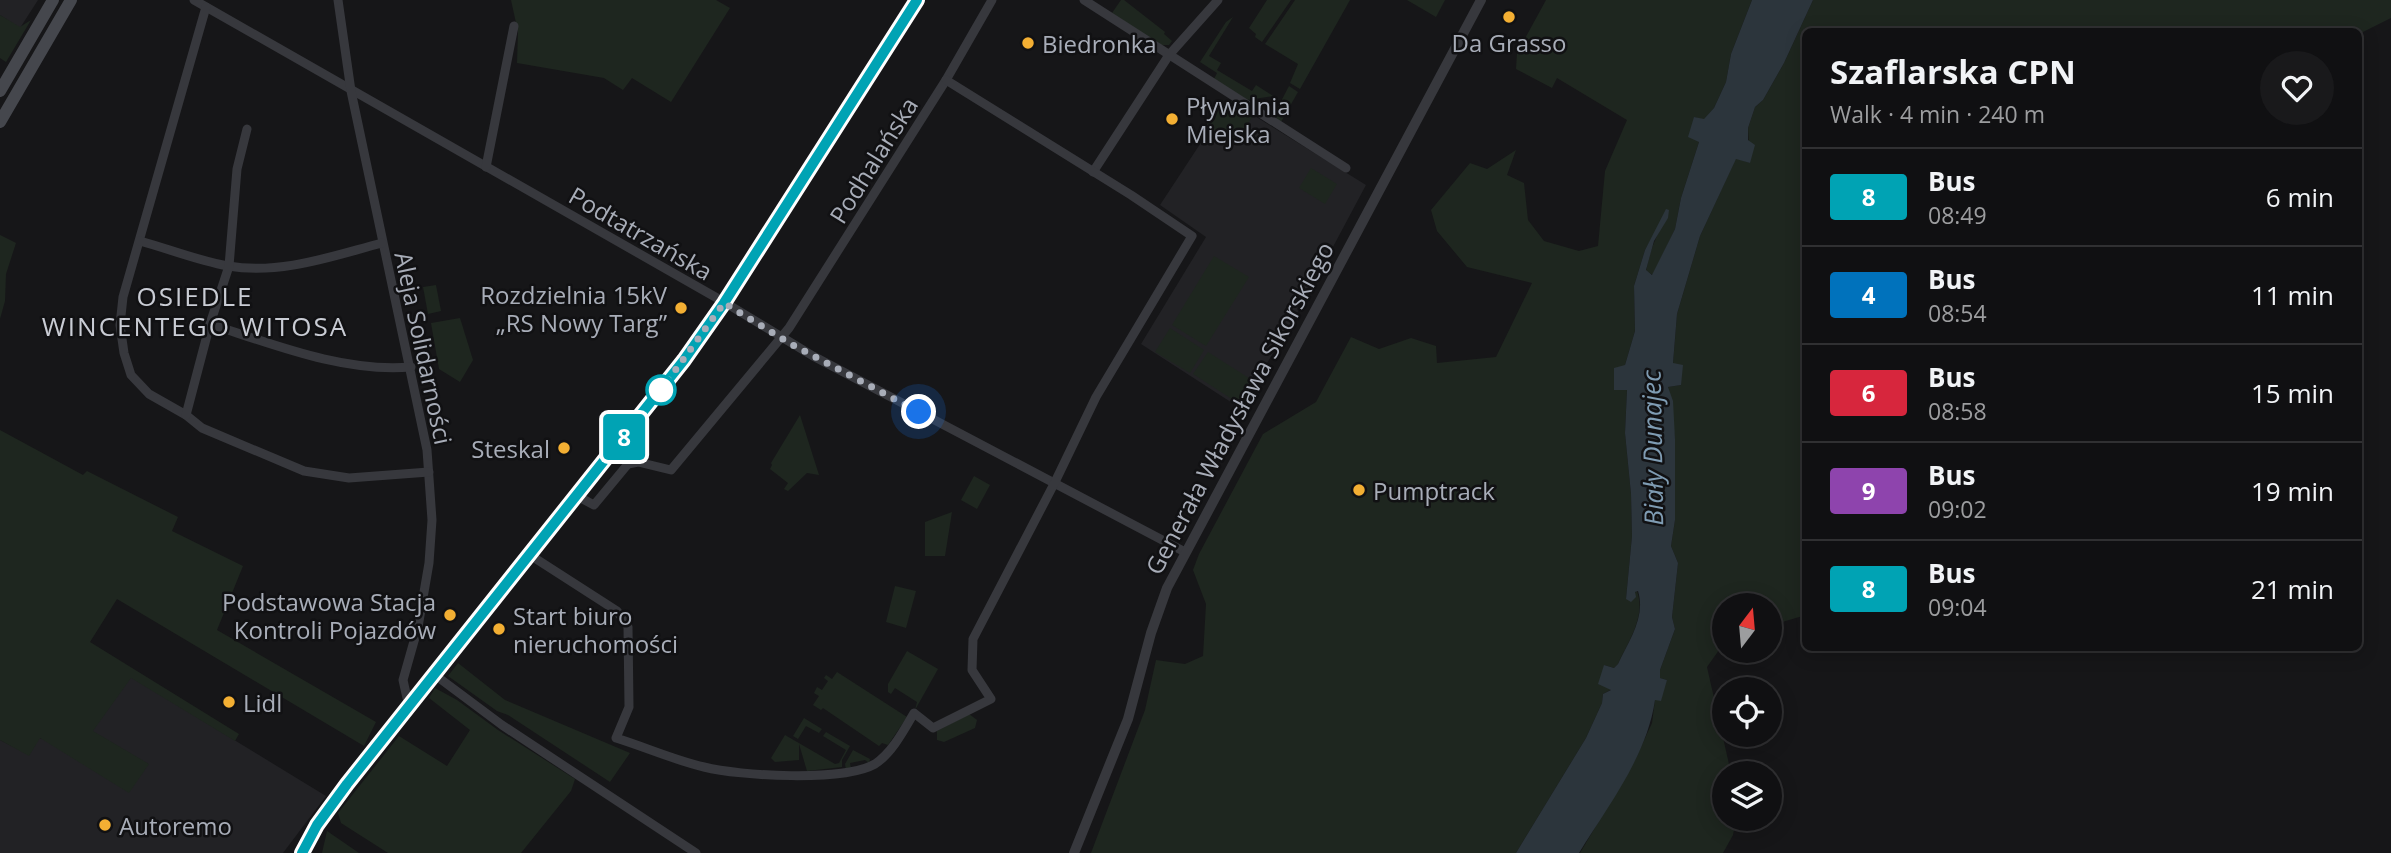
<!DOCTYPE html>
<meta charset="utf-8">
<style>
:root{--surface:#101012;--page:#19191b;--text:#f1f3f6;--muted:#9c9d9f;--line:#303032}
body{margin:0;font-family:"Open Sans",sans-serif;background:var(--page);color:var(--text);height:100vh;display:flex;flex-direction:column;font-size:26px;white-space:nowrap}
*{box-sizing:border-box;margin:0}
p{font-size:23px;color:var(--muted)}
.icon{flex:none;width:38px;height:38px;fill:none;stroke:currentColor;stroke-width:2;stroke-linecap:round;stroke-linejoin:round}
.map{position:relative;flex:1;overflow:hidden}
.drawer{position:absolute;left:1802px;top:28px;width:560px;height:623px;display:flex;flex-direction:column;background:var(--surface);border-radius:10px;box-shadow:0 4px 18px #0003,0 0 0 2px var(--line)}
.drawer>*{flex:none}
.badge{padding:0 14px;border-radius:5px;font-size:24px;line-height:46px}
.needle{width:46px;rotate:16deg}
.tools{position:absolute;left:1712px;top:593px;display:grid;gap:14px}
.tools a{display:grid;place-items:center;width:70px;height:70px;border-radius:50%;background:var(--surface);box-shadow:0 4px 18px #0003,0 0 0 2px var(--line);font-size:35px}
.you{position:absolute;width:35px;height:35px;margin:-18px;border:5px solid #fff;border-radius:50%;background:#1a73e8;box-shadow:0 0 0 10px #1a73e833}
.map>.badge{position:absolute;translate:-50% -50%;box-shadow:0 0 0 4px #fff}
.round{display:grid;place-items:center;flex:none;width:74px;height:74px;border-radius:37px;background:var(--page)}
.headline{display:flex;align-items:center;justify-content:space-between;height:119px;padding:0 28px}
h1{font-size:33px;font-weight:700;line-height:52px}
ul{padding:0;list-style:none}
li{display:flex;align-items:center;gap:21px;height:98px;padding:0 28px;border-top:2px solid var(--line)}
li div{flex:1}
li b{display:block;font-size:26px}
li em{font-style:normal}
li .badge{min-width:77px;font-weight:700;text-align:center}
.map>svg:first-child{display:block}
</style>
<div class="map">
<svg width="2391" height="853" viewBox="0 0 2391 853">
<rect width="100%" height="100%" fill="#161618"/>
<g fill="#222225">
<polygon points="0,0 38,0 20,28 0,15"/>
<polygon points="1229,100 1366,185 1302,305 1240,408 1141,344 1206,237 1160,205"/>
<polygon points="131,677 326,796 283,853 0,853 0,740 29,755 39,738 148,764 92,731"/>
</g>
<g fill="#1e261f">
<polygon points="511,0 716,0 730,8 671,102 632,78 623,90 604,78 517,63 518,32"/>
<polygon points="1121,0 1124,0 1165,32 1164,34 1172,41 1169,45 1160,45 1112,13"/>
<polygon points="1267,0 1291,0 1262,42 1255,37 1256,34 1249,28"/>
<polygon points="1295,0 1350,0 1300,89 1290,83 1298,64 1265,44"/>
<polygon points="1407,0 1445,0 1436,17"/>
<path d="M1546,0h206l-21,54 -5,28 -12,26 -10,12 -10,-3 5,25 -18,56 -6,31 -22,46 -7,-4c4,-20 10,-37 22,-54l-7,5 -16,28 -11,36 1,45 -10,34 2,24 -2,44 6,61 1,42 -6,63 11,-8c9,26 -8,49 -19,73l-4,4 -10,-3 8,24 -9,5 -1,9 -16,35 -70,115h-425l54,-143 11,-50 29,4 18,-8 3,-52 -13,-34 6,-16 64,-120 53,-32 35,-65 28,12 32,-11 25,8 1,17 59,-6 36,-74 -65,-16 -30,-36 -6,-21 39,-47 17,6 29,-19 -9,25 17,8 4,37 16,21 35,10 19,-5 7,-75 22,-51 -70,-42 -5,10 -36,-19 1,-16z"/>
<polygon points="1813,0 2391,0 2391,18 2359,34 2359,32 1806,32 1806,615 1769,626 1769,606 1724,606 1724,643 1707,667 1731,773 1724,774 1724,819 1736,819 1733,835 1723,853 1580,853 1635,760 1652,723 1655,700 1667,680 1660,678 1660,670 1675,629 1672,617 1678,563 1671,546 1675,520 1675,439 1668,387 1681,385 1673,363 1677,314 1700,236 1736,158 1750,163 1748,128 1755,107 1763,100 1784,63"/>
<polygon points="0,15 20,27 31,20 6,62 0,58"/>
<polygon points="1233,17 1209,56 1221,63 1217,70 1252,91 1256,85 1273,96 1247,100 1214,79 1217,73 1200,62 1226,22"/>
<polygon points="1289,86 1298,92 1281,122 1276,118 1276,111"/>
<polygon points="1229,100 1254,115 1235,140 1206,126 1215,109"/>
<polygon points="1311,168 1337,184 1325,204 1299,188"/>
<polygon points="0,235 16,243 6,274 5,301 0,319"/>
<polygon points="1214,256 1249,277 1206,346 1172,325"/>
<polygon points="436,285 441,311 428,314 423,287"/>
<polygon points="460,318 473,360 460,382 439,369 431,323"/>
<polygon points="1170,328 1204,350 1190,373 1155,352"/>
<polygon points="1208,352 1252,380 1238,403 1193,374"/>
<polygon points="800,415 819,475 807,473 788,491 784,489 788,483 770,469 772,465 771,463"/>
<polygon points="0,430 83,475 87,471 178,517 172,531 243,566 217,630 376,722 364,746 117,599 90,642 239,734 235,741 131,678 93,731 149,764 129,793 40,738 29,756 0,740"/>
<polygon points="974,476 990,485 977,509 961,500"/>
<polygon points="952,512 945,556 925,556 925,522"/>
<polygon points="895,586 916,591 906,628 886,622"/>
<polygon points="907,651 938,669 915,710 917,702 895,688 891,694 888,692 888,684"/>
<polygon points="458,663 505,700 630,753 610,782 508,715 497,711 448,676"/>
<polygon points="837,672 907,717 888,745 882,743 879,746 823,708 821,710 813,705 819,696 814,693 817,687 822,690 828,681 824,678 826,675 832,679"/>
<polygon points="435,688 457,700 498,730 575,779 571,791 521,853 388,853 341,823 338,813 399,736 447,766 470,730 429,698"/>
<polygon points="969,714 977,720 975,728 944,742 937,740 937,731"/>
<polygon points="804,718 822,729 819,733 806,726 798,739 793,736"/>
<polygon points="826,732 850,746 842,760 842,767 807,771 799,744 799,760 775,762 771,758 785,735 835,764 839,763 846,750 823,736"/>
<polygon points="853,750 870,759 869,763 865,760 850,763 851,769 846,770 845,764"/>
<polygon points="327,831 359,853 322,853"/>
</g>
<path fill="#2c353c" d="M1752,0h61l-29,63 -21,37 -8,7 -7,21v12l7,5 -5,18 -14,-4 -36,77 -23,78 -4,49 10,2 -2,20 -13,2 5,14 2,38v81l-4,26 7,17 -6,54 3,12 -15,41v8l7,2 -6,21 -6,-1c-8,56 -47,106 -76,153h-63l70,-115 16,-35 1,-9 8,-4 -13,-6 6,-19 10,3 4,-4c11,-23 28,-47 20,-73l-3,1 1,5 -5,5 -5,-3 6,-63 -1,-42 -6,-61 2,-43h-13v-22l11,-3 10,-34 -1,-45 11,-36 21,-41 3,1 -1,8 -14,23 -8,29 6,5 23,-46 6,-31 18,-56 -11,-5 6,-20 10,2 10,-11 12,-26 5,-28z"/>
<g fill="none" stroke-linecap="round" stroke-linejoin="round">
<g stroke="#37383d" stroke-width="9">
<polyline points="194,0 724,302 813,356 1185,552"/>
<polyline points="338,0 351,91 427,450 432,520 429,563 418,627 403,680 407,698 413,702"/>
<polyline points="1084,0 1346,168"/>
<polyline points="206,7 123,297 120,325 124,353 131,375 149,394 186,415 202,428 304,471 349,478 429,472"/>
<polyline points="486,167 514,26"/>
<polyline points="1093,172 1169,55 1218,0"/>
<path d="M140,241c29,8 59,20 88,25 53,9 104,-10 154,-23"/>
<path d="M210,324c62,20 134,49 201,43"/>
<polyline points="186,415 210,324 229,266 237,169 247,129"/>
<polyline points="577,496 594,505 628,464 638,462 671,470 789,328 946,80 992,0"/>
<path d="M530,555l87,56 11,16 1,80 -13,31c29,9 58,22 88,29 36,9 139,15 171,-3 17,-11 29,-34 39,-51l19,15 58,-29 -19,-29 1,-31 82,-157 41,-85 96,-161 -61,-41 -185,-115"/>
<polyline points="435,675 502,725 696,853"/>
</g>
<g stroke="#37383d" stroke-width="10">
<polyline points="302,853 317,825 347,784 684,360 724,302 916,0"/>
<polyline points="1074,853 1128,719 1151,633 1167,588 1481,0"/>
</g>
<g stroke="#45474d" stroke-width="12">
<polyline points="0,91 53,0"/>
<polyline points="0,122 71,0"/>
</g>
</g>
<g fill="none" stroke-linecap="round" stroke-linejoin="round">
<defs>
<polyline id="line" points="302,853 317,825 347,784 684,360 724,303 917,0"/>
</defs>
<use href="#line" stroke="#fff" stroke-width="16"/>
<use href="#line" stroke="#00a3b4" stroke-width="10"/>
<polyline stroke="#a8adb8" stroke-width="7" stroke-dasharray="0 12.6" points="661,390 724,303 791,344 919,412"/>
</g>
<g fill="#f3af33" stroke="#111113" stroke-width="2.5">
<circle cx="1509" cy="17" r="7"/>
<circle cx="1028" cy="43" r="7"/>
<circle cx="1172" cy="119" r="7"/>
<circle cx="681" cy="308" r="7"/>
<circle cx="564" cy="448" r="7"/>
<circle cx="1359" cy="490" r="7"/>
<circle cx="450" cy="615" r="7"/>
<circle cx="499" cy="629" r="7"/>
<circle cx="229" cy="702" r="7"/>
<circle cx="105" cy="825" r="7"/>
</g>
<circle fill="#fff" stroke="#00a3b4" stroke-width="3.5" cx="661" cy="390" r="14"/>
<g text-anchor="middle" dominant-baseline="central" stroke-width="5" stroke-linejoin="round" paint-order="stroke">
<g font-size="24" fill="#a8adb8" stroke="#111113" text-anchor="start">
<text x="1509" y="42" text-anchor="middle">Da Grasso</text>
<text x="1042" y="43">Biedronka</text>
<text x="1186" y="105">Pływalnia<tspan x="1186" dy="28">Miejska</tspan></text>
<text x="667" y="294" text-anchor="end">Rozdzielnia 15kV<tspan x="667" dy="28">„RS Nowy Targ”</tspan></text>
<text x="550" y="448" text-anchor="end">Steskal</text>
<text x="1373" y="490">Pumptrack</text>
<text x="436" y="601" text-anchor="end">Podstawowa Stacja<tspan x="436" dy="28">Kontroli Pojazdów</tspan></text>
<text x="513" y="615">Start biuro<tspan x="513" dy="28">nieruchomości</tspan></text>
<text x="243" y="702">Lidl</text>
<text x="119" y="825">Autoremo</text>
</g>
<g font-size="24" fill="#a8adb8" stroke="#111113">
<text transform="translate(873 160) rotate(-58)">Podhalańska</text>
<text transform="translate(641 233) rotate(30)">Podtatrzańska</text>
<text transform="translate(424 348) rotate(78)">Aleja Solidarności</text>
<text transform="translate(1239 408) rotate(-62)">Generała Władysława Sikorskiego</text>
</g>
<g font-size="26" letter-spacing="2" fill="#c9ccd4" stroke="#111113">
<text x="195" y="296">OSIEDLE<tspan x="195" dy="30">WINCENTEGO WITOSA</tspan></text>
</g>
<g font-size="26" font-style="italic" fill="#7f9cb3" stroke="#111113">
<text transform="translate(1652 448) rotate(-91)">Biały Dunajec</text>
</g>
</g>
</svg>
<div class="tools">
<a><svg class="needle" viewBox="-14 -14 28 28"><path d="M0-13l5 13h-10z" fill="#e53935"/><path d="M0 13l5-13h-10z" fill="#9c9d9f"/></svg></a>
<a><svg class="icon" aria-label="locate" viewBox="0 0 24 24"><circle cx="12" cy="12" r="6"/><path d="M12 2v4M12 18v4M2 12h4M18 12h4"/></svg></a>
<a><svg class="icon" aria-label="layers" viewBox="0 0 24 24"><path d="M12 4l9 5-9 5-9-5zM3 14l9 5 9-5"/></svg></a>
</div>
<div class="you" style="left:919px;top:412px"></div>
<b class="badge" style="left:624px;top:437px;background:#00a3b4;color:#fff">8</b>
<section class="drawer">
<div class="headline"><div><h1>Szaflarska CPN</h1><p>Walk · 4 min · 240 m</p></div><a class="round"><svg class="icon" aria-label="heart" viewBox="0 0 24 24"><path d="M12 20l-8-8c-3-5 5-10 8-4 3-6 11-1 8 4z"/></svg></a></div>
<ul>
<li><span class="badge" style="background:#00a3b4;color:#fff">8</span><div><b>Bus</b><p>08:49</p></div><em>6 min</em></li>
<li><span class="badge" style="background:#0072bc;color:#fff">4</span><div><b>Bus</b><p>08:54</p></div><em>11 min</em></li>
<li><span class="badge" style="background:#d7263d;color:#fff">6</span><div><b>Bus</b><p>08:58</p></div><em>15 min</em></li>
<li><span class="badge" style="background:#8e44ad;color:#fff">9</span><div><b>Bus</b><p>09:02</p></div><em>19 min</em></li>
<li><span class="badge" style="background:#00a3b4;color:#fff">8</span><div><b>Bus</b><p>09:04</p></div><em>21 min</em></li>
</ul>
</section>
</div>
